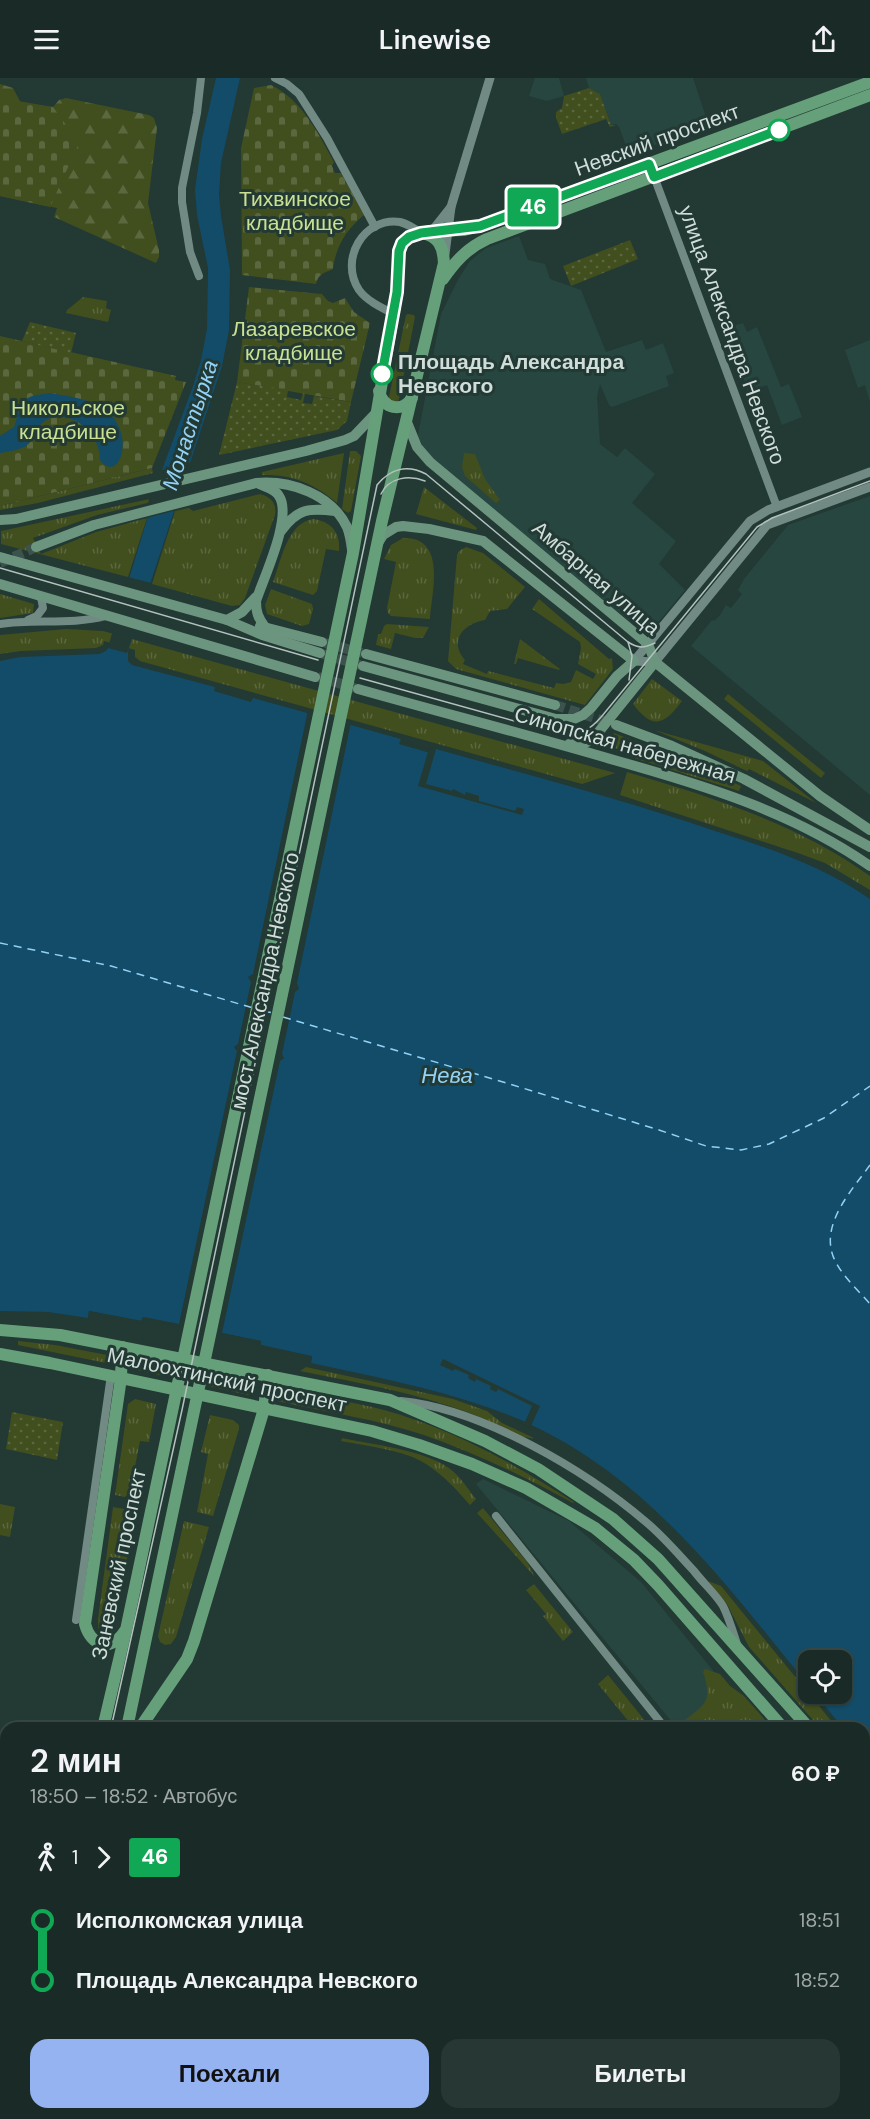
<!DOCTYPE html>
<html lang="ru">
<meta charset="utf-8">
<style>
:root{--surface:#1a2b27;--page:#273733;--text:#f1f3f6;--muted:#9fa7a7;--line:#384744;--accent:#95b2f1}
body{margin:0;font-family:"DM Sans",sans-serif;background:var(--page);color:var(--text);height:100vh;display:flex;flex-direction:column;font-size:22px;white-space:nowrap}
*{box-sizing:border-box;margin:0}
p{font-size:20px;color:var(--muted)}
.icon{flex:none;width:33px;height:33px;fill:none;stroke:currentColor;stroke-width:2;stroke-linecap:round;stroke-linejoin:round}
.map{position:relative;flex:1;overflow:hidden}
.side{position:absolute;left:0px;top:1644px;width:870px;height:398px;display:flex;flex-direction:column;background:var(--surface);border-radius:18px 18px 0 0;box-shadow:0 2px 4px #0004,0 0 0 2px var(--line)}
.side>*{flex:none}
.badge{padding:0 12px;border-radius:4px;font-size:21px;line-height:39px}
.tools{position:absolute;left:798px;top:1572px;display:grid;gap:12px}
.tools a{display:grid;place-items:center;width:54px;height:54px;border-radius:12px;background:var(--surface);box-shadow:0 2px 4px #0004,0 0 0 2px var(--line);font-size:30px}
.map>.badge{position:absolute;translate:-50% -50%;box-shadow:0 0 0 3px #fff}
.legs{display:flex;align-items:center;gap:9px;height:66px;padding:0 30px;font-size:20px}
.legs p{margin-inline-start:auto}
.summary{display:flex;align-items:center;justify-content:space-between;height:102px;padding:0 30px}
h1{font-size:33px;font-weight:600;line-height:45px}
.cta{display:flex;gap:12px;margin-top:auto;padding:12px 30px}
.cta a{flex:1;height:69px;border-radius:18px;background:var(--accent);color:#111;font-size:24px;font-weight:600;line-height:69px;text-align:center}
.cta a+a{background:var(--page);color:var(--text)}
ul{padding:0 30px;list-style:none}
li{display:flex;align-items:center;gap:21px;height:60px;font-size:22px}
li i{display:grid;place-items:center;width:9px;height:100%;margin:0 8px;background:currentColor}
li i::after{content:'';width:15px;height:15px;margin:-8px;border:4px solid;border-radius:50%;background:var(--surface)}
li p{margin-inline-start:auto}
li:first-child i{background:linear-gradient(#0000 50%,currentColor 0)}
li:last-child i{background:linear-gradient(currentColor 50%,#0000 0)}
header{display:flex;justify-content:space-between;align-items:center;height:78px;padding:0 30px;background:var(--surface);font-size:27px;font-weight:600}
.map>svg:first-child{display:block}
</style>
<header><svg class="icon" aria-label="menu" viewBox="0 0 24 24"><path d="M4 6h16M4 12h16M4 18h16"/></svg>Linewise<svg class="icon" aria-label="share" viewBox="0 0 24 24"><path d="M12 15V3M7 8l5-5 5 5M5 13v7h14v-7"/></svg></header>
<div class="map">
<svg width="870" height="2041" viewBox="0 0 870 2041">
<defs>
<pattern id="grass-tufts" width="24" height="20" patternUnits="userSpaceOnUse" patternTransform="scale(1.5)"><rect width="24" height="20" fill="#414e1e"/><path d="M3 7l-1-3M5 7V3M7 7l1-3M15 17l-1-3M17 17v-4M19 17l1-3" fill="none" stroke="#5b673e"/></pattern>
<pattern id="forest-firs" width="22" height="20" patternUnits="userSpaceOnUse" patternTransform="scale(1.5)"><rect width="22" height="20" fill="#414e1e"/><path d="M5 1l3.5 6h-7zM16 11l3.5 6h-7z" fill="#5b673e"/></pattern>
<pattern id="cemetery-stones" width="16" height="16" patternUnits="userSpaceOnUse" patternTransform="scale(1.5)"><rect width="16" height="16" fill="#414e1e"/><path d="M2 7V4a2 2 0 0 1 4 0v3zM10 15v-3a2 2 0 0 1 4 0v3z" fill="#5b673e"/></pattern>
<pattern id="park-dots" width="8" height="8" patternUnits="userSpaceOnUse" patternTransform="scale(1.5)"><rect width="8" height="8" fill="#414e1e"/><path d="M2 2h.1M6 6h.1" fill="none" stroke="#5b673e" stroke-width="1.8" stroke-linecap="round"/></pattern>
</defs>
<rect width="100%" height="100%" fill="#223934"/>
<g fill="#274640">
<polygon points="535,0 559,0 564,18 547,23 529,18"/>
<polygon points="586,0 693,0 709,48 629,76 619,49 616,46 611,47 600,16 589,10"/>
<polygon points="519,158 528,182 545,186 550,201 581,212 606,274 642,262 646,272 663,265 674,295 666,298 669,308 612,329 609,327 600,306 597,319 600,366 617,379 625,370 655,396 632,425 676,463 659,486 685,512 656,547 633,546 430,379 419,366 418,357 441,236 459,200 470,183 486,170"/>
<polygon points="743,245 747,254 757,249 781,309 789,306 802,339 782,347 767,307 748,314 728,259 733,248"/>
<polygon points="870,262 870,324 865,307 858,310 845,272"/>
<polygon points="870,418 870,717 691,568 712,542 714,543 720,537 726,527 731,530 742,516 738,512 744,501 788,447"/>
<polygon points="483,1401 569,1443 641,1504 715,1595 713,1624 683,1650 677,1650 476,1406"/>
</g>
<g fill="url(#grass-tufts)">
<polygon points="83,219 107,223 106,230 111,232 108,244 66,235 67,232"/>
<polygon points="408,236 414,237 415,239 399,321 397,324 390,323 389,319 406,237"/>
<polygon points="350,373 356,373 361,378 351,433 348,435 342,431"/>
<path d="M344,375l-7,50c-22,-19 -45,-29 -75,-28v-3z"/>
<polygon points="464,375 475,376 485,401 500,422 496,425 465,398 462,389"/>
<polygon points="152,390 153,395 38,425 0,432 0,428"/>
<polygon points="424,409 477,450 476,452 416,436"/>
<path d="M260,416c11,3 17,9 15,21l-30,83 -5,7 -8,1 -80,-22 23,-73 14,-3 4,3z"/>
<polygon points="159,419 160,422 97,437 33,460 41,476 96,454 147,440 128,499 1,466 1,453"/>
<path d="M313,441c18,2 28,14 26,32l-13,-2 -9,42 -4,4 -40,-13c8,-21 14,-59 40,-63z"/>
<path d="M403,460c44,-1 29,53 27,81l-39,-3 -3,-3 -1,-5 9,-46 -12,-3 7,-14z"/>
<path d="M466,469l17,6 42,34 -18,22 -17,2 -5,9c-21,3 -37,21 -20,40l-2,4 24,10 1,-3 66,17 2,-5 7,1 8,-2 5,-12 17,9 3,-5 -18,-10 3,-16 -1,-6 -48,-33 7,-10 70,60 3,-1 1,11 -28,36 -129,-36 -8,-8 9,-106 2,-4z"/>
<polygon points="271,511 312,526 313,531 309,546 302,548 267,536 265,527"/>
<polygon points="0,516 34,526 33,535 0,540"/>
<polygon points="387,546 429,549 423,560 415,560 395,555 391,571 376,567 378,556 381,556 384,548"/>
<polygon points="66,551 103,553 615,695 582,706 140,583 135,579 135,572 104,563 103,567 96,570 21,573 0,576 0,557"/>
<polygon points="520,561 560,591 559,592 518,580 516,586 514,586"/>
<path d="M652,601l30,22c-17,23 -29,30 -49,3z"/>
<polygon points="728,616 825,695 821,700 724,621"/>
<polygon points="654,652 763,683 816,725 749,691 747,693 705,673"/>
<polygon points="614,655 679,680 741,708 739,713 631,679 632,676 631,675 635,665 630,663 627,674 608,668"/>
<path d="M627,694c85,25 170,52 243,104v14l-45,-27 -27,-10 -178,-58z"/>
<polygon points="18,1263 55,1267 107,1277 110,1283 106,1285 18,1267"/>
<polygon points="134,1282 251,1305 253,1307 254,1313 248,1317 132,1291 129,1287"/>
<path d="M306,1289l147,32 34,12 15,12 32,15c-10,3 -46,-18 -59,-23 -57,-22 -116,-32 -175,-44z"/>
<path d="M280,1311c34,7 70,12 104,21 67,18 132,55 190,92l-1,1c-47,-26 -98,-50 -149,-68 -48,-16 -99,-23 -147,-34l-3,-6 3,-5z"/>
<polygon points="135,1321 156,1326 149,1364 140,1363 130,1414 125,1419 115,1417 128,1326"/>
<polygon points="210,1337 233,1342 239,1347 239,1351 213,1438 197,1434 208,1376 201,1374"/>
<path d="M342,1360c32,7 79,11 107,30 11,8 19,21 27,31l-6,6c-13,-15 -27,-30 -44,-41 -21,-14 -60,-18 -85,-23z"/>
<polygon points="0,1426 15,1429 10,1459 0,1457"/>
<polygon points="113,1429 137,1433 113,1548 111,1552 104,1554 98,1550 98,1541"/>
<polygon points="483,1430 527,1484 535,1499 477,1435"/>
<polygon points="184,1443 209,1449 176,1559 171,1566 165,1567 160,1564 158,1558"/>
<polygon points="708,1503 721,1508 837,1650 820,1650 749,1569 727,1526"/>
<polygon points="534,1506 573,1554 563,1563 543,1538 546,1536 526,1512"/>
<path d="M705,1591l15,5 10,12 14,10 28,32h-93l1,-4c23,-19 34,-20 23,-52z"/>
<polygon points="608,1597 651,1650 634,1650 598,1606"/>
<polygon points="262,2036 395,2036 394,2041 262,2041"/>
</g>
<polygon fill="url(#forest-firs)" points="0,6 13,10 21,25 53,29 59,22 66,20 149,37 154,40 157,50 148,125 159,172 159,179 156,185 54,139 57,130 0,118"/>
<g fill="url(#cemetery-stones)">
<path d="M271,7c31,15 47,48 63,77l-2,4 3,7h6l23,42c-18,15 -28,31 -31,54 -9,4 -15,5 -17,15l-74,-9 -1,-127 13,-60z"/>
<polygon points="0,20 53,29 79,65 50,129 0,118"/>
<polygon points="249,209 322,216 328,223 333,225 345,220 354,234 370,245 351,324 237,304"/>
<polygon points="0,258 176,298 175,302 186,304 152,390 0,428"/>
</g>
<g fill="url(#park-dots)">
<polygon points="589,10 600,16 611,47 616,47 610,49 606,41 562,56 556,40 556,34 562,30 564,18"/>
<polygon points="630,162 638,181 571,208 563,188"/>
<polygon points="30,244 76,255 71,275 22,263"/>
<polygon points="237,304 288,312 287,319 301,322 303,315 305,316 303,325 312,326 314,318 351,324 347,343 337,352 219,377"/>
<polygon points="12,1334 63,1344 57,1382 6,1371"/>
<polygon points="870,1995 870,2041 826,2041 831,2036 864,2036 864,2001"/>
<polygon points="605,2036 800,2036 795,2041 781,2041 777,2037 773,2041 604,2041"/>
</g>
<g fill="#134c68">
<path d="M216,0h24l-19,85 -2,31 2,22 9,54 -1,60 -7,36 -94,285v10l4,4 83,22 -1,4 37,11 2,-4 148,41 -1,5 34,10 2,-5c92,26 185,50 276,81 56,18 109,35 158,69v862l-6,-8v-25h-21l-28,-34h27v-34h-34v25c-93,-114 -175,-228 -321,-278 -57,-20 -117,-31 -176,-44l1,-7 -51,-11v-4l-118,-24 -1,4 -53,-10 -1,7 -40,-6 -48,-1v-650l20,-4 79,-3 7,-3 2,-3 54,-178 31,-84 8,-26 6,-31 1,-61 -11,-53 -2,-25 7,-51z"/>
<path d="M51,315c15,3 32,5 45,11 44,20 25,84 4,56 1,-25 -28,-53 -54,-40 -8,5 -10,11 -13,18 -6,12 -22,13 -33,15v-17l14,-9c10,-28 4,-30 37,-34z"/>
</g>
<g fill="#223934">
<polygon points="193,384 177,432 143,441 158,393"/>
<polygon points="128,499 151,505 127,575 108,570"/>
<polygon points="308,632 351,644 297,905 299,911 295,914 282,976 284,980 280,983 222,1255 261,1263 261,1267 312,1279 311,1285 308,1285 309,1281 260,1269 258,1265 145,1242 142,1246 91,1236 91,1240 88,1240 89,1233 141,1243 143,1239 179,1246 237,973 234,969 238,966 251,904 248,899 253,896"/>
<polygon points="401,661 403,662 403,664 432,672 433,670 436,671 426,706 452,713 453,711 465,717 466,714 479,718 479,723 515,733 517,729 524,731 522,737 418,708 428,674 399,666"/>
<polygon points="443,1281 540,1328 530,1350 511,1341 512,1339 525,1344 532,1328 498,1311 496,1314 490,1311 491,1308 476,1301 475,1304 468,1300 469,1297 455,1291 453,1293 440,1287"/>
</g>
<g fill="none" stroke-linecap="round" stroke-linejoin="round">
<g stroke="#93d2f7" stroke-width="1.5" stroke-dasharray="8 6" stroke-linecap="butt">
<polyline points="0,865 111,888 253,930"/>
<polyline points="263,933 273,935"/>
<polyline points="283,939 503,1004 659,1052 706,1068 741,1072 769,1066 824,1040 870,1008"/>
<path d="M870,1087c-18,25 -49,58 -37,91 7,18 24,33 37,48"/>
</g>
<g stroke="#3c524d" stroke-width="10" stroke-dasharray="10 5" stroke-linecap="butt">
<polyline points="0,485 36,469"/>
<polyline points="325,565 362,575"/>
<polyline points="323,576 360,587"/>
<polyline points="318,599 355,610"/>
<polyline points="555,627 613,646"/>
</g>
<g stroke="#718a84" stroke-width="8">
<polyline points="275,0 287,6 299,16 327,60 375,149"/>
<polyline points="649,85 777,429"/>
<polyline points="199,198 190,174 182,124 182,110 197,35 201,0"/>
<path d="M394,236c-12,-6 -27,-13 -35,-24 -20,-30 4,-73 41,-68 8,2 14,6 21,11"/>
<polyline points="28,542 37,538 43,530 41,519"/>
<path d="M0,546c35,-5 71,1 106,-8"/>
<path d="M401,1323c81,8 184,69 245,121 18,15 32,32 48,49 9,12 21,22 29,35 6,12 10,26 14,38"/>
<polyline points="496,1438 665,1650"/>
<polyline points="76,1542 111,1297"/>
<polyline points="0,1765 6,1766"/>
<polyline points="864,1896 870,1903"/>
<polyline points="413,2041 414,2036"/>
</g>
<g stroke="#718a84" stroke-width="9">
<polyline points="432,153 451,129"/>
<polyline points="445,176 451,129 490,0"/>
<polyline points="634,583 750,443 768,432 870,394"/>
<polyline points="634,583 655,584 767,447 870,409"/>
</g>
<g stroke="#6c957f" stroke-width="10">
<polyline points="407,344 417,369 430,384 648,566 655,584 820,718 870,752"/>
<path d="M259,406c7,3 16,5 20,12 14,21 -16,83 -23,105 0,11 2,17 9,26"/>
<polyline points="0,442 16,441 306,373 345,362 354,358 375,336"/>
<path d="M281,453c17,-23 28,-23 54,-20"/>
<path d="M36,469l58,-22 162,-42c34,-3 75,11 91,44 3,7 4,15 5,23"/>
<polyline points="0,479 227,542 262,557 320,575"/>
<polyline points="0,506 315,599"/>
<polyline points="227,542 242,534 256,519"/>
<polyline points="260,548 322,564"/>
<polyline points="366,576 555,627"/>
<polyline points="363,588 556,641 574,641 583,637 591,630 617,598 634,583 483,463 429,451 403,448 396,449 383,457 378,465"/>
<path d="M358,611c85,24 171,46 256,71 89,25 179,52 256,106"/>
<polyline points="616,647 672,668 744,701 870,769"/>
<polyline points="569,666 587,664 597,656 655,584"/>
</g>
<g stroke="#66a07a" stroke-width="12">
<path d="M443,201c12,-17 24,-31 44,-40l383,-144"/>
<path d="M379,313c4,18 23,22 33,7"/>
<polyline points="0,1252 60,1257 390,1322 485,1363 538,1391 613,1441 658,1481 809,1650"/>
<path d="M122,1269l-1,31 -36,246c6,23 27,28 40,7"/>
<polyline points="0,1276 50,1285 372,1353 419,1367 472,1386 526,1410 595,1450 634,1482 658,1507 783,1650"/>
<polyline points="103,1650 126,1552 353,475 397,215 399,173 405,162 412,157 429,153 464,152 483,147 870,4"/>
<path d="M127,1650l255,-1207 62,-258c-1,-17 -5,-26 -22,-30"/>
<polyline points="140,1650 187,1581 194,1563 264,1331 268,1297"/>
<polyline points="864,1714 870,1721"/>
<polyline points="864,1745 870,1752"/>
<polyline points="15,2041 16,2036"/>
<polyline points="41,2041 42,2036"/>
</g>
<g stroke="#b3c2be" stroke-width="1.5">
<path d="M381,416c8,-17 28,-19 44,-13"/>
<polyline points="0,490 318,582"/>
<polyline points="628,564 632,578 629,602"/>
<path d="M360,600l201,56c19,2 29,-4 41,-18l155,-189 15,-9 98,-37"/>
<path d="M111,1650l71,-318 195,-925c13,-16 30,-21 49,-11l202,168c11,7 16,6 27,1"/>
<polyline points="25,2041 26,2036"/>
</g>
</g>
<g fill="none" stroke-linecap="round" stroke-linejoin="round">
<defs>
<polyline id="line-1" points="382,296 397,214 399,173 402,165 409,159 421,155 480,148 649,86 654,99 779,52"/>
</defs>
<use href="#line-1" stroke="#fff" stroke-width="14"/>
<use href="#line-1" stroke="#10a855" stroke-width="9"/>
</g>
<g fill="#fff" stroke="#10a855" stroke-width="3">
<circle cx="779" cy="52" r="10"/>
<circle cx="382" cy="296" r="10"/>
</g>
<g text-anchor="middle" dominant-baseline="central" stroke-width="6" stroke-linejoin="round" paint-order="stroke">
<g font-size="21" fill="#d0ddd9" stroke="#223934">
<text transform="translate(657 62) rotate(-20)">Невский проспект</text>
<text transform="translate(732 257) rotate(70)">улица Александра Невского</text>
<text transform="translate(596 500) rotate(41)">Амбарная улица</text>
<text transform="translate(625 667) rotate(16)">Синопская набережная</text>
<text transform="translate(265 903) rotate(-78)">мост Александра Невского</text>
<text transform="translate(227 1302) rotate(12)">Малоохтинский проспект</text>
<text transform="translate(119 1486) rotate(-78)">Заневский проспект</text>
</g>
<g font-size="21" fill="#cae194" stroke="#223934">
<text x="295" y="121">Тихвинское<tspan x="295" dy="24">кладбище</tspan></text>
<text x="294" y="251">Лазаревское<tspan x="294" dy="24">кладбище</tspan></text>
<text x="68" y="330">Никольское<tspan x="68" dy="24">кладбище</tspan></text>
</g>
<g font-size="21" font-weight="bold" fill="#d0ddd9" stroke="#223934" text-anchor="start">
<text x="398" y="284">Площадь Александра<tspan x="398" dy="24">Невского</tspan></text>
</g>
<g font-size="22" font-style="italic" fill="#93d2f7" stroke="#223934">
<text transform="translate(190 347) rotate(-72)">Монастырка</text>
<text x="447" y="997">Нева</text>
</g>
</g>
</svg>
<div class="tools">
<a><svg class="icon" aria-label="locate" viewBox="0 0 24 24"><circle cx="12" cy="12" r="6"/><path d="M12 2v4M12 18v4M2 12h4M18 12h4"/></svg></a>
</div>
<b class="badge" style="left:533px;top:129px;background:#10a855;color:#fff">46</b>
<section class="side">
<div class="summary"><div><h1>2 мин</h1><p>18:50 – 18:52 · Автобус</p></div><b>60 ₽</b></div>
<div class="legs"><svg class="icon" aria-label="walk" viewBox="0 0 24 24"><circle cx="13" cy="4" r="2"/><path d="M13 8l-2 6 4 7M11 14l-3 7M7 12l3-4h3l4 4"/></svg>1<svg class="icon" aria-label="forward" viewBox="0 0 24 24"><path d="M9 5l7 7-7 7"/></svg><b class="badge" style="background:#10a855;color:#fff">46</b></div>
<ul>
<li><i style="color:#10a855"></i><b>Исполкомская улица</b><p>18:51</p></li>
<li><i style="color:#10a855"></i><b>Площадь Александра Невского</b><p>18:52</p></li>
</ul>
<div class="cta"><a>Поехали</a><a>Билеты</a></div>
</section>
</div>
